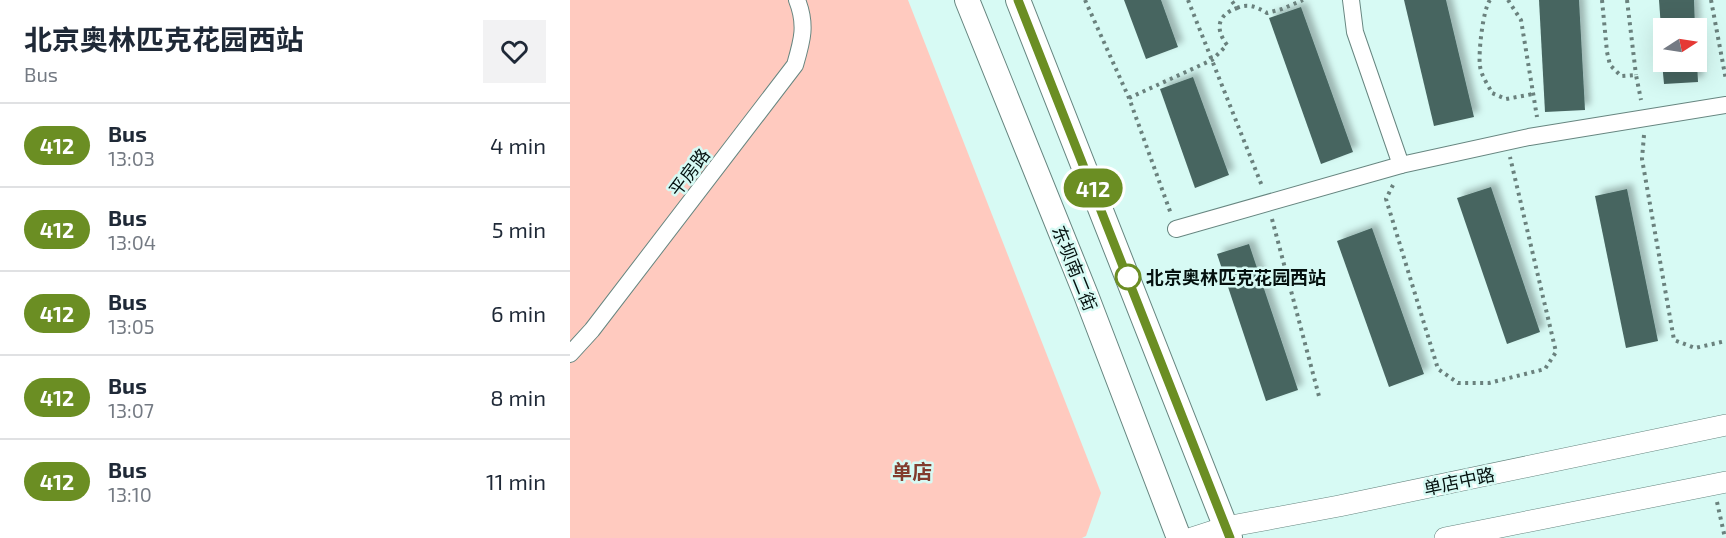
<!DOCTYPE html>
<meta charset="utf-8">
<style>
:root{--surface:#fff;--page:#f2f2f3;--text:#1f2937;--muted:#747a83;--line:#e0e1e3}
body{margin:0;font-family:"Exo 2","Noto Sans SC",sans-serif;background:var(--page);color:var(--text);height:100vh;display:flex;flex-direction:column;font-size:22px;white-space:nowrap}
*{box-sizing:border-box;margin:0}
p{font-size:20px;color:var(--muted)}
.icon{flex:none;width:33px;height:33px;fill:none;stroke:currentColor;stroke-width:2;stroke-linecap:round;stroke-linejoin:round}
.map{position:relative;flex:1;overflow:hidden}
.side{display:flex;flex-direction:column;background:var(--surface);width:570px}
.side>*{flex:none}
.badge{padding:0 12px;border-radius:20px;font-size:21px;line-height:39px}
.needle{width:39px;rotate:78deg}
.fabs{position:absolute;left:1083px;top:18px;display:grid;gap:12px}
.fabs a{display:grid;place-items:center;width:54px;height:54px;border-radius:0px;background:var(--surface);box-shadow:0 6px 24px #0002;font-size:30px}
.map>.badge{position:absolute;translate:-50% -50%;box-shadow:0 0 0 3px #fff}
.round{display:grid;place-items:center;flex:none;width:63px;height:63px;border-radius:0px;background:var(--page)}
.headline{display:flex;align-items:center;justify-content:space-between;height:102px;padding:0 24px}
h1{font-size:28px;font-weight:700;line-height:45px}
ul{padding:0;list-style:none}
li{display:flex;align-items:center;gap:18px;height:84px;padding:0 24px;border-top:2px solid var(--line)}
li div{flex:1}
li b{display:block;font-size:22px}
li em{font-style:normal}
li .badge{min-width:66px;font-weight:700;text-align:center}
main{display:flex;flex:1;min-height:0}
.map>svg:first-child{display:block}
</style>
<main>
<section class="side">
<div class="headline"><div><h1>北京奥林匹克花园西站</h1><p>Bus</p></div><a class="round"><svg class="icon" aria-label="heart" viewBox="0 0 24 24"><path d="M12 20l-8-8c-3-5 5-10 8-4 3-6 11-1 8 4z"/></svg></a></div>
<ul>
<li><span class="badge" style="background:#6b8e23;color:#fff">412</span><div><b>Bus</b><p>13:03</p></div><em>4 min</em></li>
<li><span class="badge" style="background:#6b8e23;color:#fff">412</span><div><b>Bus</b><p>13:04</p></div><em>5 min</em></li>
<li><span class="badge" style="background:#6b8e23;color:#fff">412</span><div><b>Bus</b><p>13:05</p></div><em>6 min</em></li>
<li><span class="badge" style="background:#6b8e23;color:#fff">412</span><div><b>Bus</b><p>13:07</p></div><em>8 min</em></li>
<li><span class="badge" style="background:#6b8e23;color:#fff">412</span><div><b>Bus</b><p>13:10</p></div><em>11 min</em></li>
</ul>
</section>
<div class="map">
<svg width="1156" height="538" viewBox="0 0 1156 538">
<defs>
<filter id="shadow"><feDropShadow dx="5.5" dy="-5.5" stdDeviation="3" flood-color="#0004"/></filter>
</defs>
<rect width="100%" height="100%" fill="#d7faf4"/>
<polygon fill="#ffcabf" points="0,0 338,0 531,493 516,536 512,538 0,538"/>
<g fill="#476560" filter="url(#shadow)">
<polygon points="554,0 591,0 608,47 576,59"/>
<polygon points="834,0 876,0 904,117 864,126"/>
<polygon points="969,0 1009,0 1015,110 975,112"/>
<polygon points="1089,0 1124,0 1125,28 1091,28"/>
<polygon points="731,7 783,152 751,164 699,18"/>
<polygon points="1092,62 1127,62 1128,82 1094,84"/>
<polygon points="623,77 659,175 625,188 590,89"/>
<polygon points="921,187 970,332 937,344 887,198"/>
<polygon points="1057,189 1088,341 1056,348 1025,196"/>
<polygon points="802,228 854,374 819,387 767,241"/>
<polygon points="679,244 728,390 696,401 647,254"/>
</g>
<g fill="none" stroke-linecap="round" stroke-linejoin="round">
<defs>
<g id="minor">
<polyline points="781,0 785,32 831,165 959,137 1156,105"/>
<polyline points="606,229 831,165"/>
<path d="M0,354l22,-24 203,-265c7,-24 12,-40 2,-65"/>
</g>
<g id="tertiary">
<polyline points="622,538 656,527 769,506 1156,425"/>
<polyline points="875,538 1156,482"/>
</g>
<g id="secondary">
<polyline points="397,0 516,295 609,538"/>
<polyline points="448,0 660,538"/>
</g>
</defs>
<use href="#minor" stroke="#678680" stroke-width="18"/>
<use href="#tertiary" stroke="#678680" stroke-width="22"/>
<use href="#secondary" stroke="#678680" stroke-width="26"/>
<g stroke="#6a817d" stroke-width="4" stroke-dasharray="3 4.5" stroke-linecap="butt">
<polyline points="515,0 559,98 601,214"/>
<polyline points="618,0 692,186"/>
<path d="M920,0c-7,9 -12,54 -10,66 1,9 8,19 12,27l14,6 27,-5"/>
<polyline points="938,0 951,20 967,117"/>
<polyline points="1032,0 1037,52 1040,65 1051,76 1066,75 1071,100"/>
<polyline points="1057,0 1066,75"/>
<polyline points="1141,0 1156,80"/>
<path d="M667,8c11,-5 20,-1 30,5l15,-4 21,-9"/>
<path d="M559,98l83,-38 15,-15c-12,-16 -10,-30 10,-37l-6,-8"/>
<polyline points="1074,135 1072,159 1104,340 1125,348 1156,341"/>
<polyline points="823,185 816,199 868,369 888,383 919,383 975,369 986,352 940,157"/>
<polyline points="702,219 750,400"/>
<polyline points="1147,502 1155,538"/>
</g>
<use href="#minor" stroke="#fff" stroke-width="16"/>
<use href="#tertiary" stroke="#fff" stroke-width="21"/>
<use href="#secondary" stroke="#fff" stroke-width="24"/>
</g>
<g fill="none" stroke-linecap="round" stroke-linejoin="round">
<defs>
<polyline id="line" points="448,0 660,538"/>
</defs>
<use href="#line" stroke="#fff" stroke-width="14"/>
<use href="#line" stroke="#6b8e23" stroke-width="9"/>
</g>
<circle fill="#fff" stroke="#6b8e23" stroke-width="3" cx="558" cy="277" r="12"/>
<g text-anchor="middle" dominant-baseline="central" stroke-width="5" stroke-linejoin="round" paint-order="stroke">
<g font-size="18" fill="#05110f" stroke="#d7faf4">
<text transform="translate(119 172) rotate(-53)">平房路</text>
<text transform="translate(505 268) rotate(68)">东坝南二街</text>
<text transform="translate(889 481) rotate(-12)">单店中路</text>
</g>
<g font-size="18" font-weight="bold" fill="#05110f" stroke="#d7faf4" text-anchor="start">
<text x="576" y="277">北京奥林匹克花园西站</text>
</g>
<g font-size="20" font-weight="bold" fill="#823c2e" stroke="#d7faf4">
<text x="342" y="471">单店</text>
</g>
</g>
</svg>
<div class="fabs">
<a><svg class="needle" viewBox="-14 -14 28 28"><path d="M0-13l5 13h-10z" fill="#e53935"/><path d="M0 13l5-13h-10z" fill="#747a83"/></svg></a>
</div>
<b class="badge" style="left:523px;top:188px;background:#6b8e23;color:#fff">412</b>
</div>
</main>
